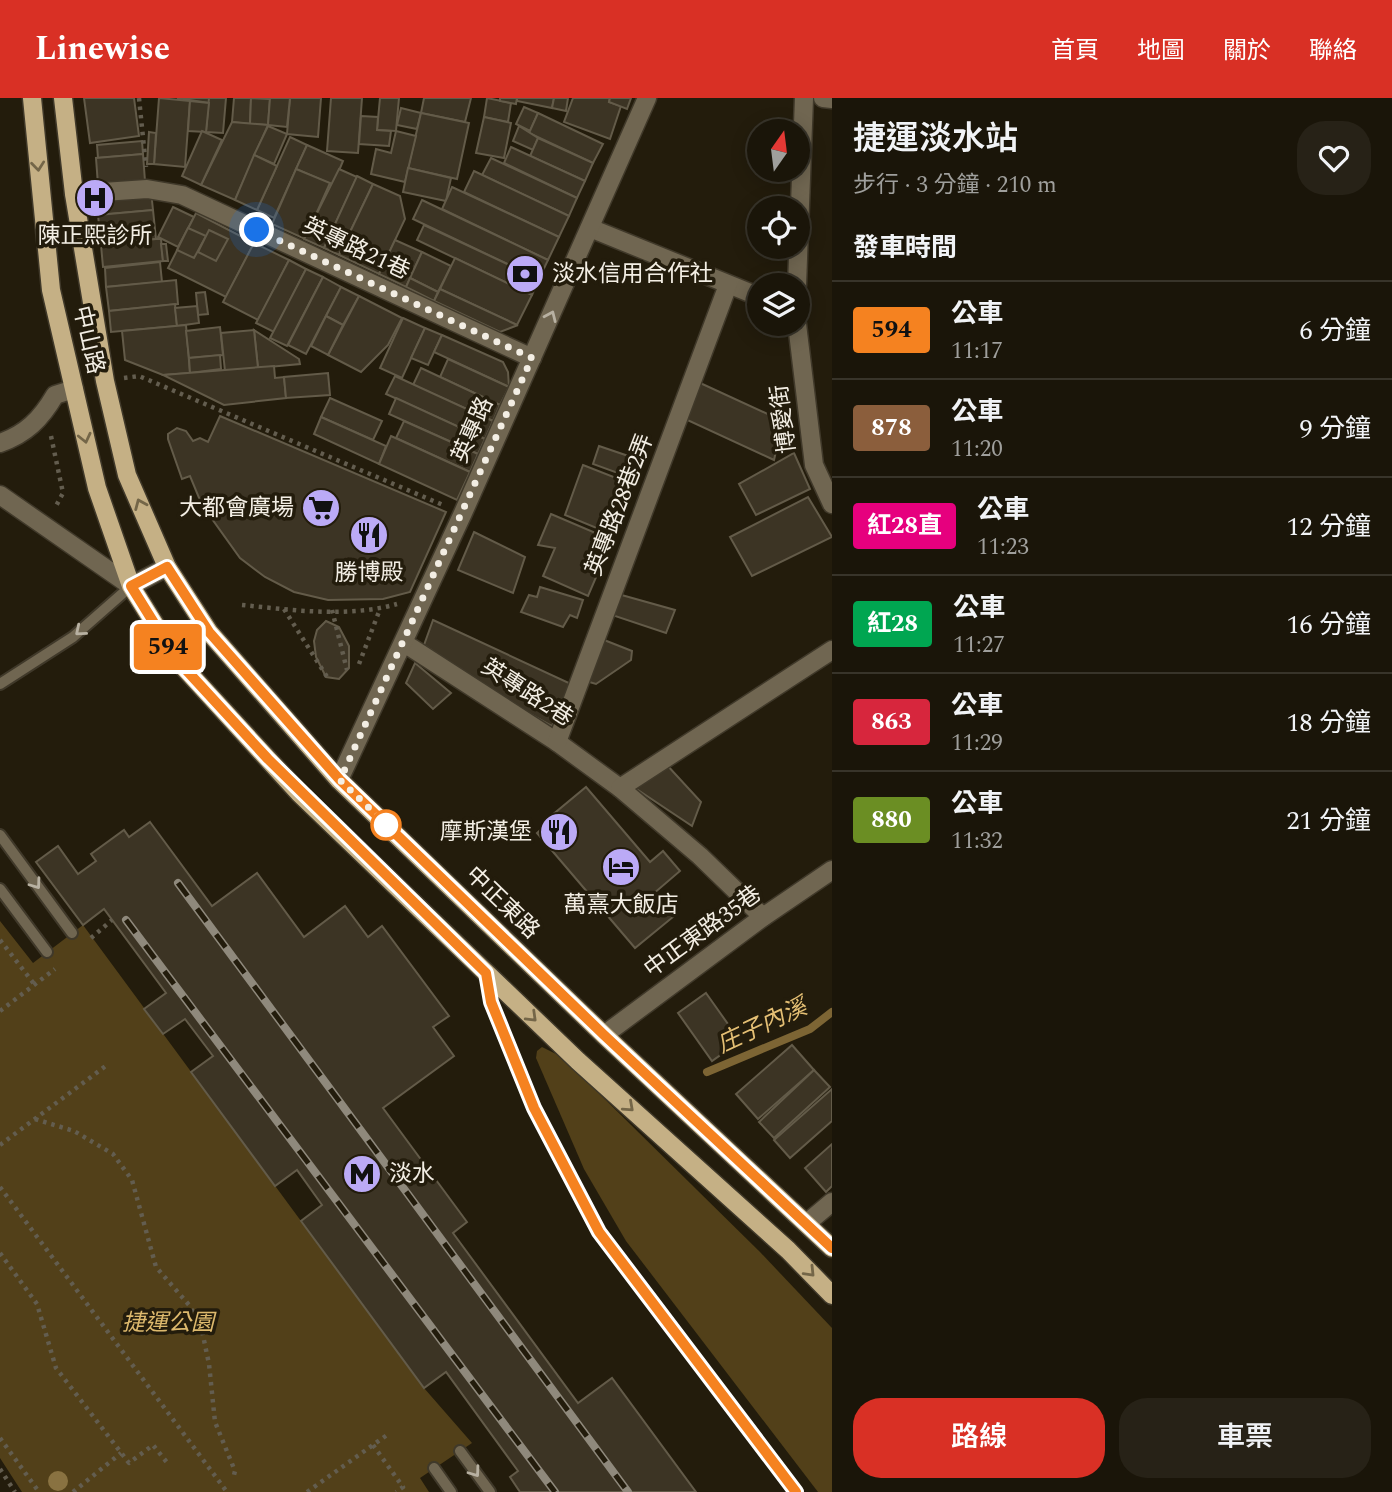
<!DOCTYPE html>
<html lang="zh-TW">
<meta charset="utf-8">
<style>
:root{--surface:#1a1509;--page:#272217;--text:#f1f3f6;--muted:#9f9f9c;--line:#38342a;--accent:#d93025}
body{margin:0;font-family:Spectral,"Noto Sans TC",serif;background:var(--page);color:var(--text);height:100vh;display:flex;flex-direction:column;font-size:26px;white-space:nowrap}
*{box-sizing:border-box;margin:0}
p{font-size:23px;color:var(--muted)}
.icon{flex:none;width:38px;height:38px;fill:none;stroke:currentColor;stroke-width:2;stroke-linecap:round;stroke-linejoin:round}
.map{position:relative;flex:1;overflow:hidden}
.panel{display:flex;flex-direction:column;background:var(--surface);width:560px}
.panel>*{flex:none}
.badge{padding:0 14px;border-radius:5px;font-size:24px;line-height:46px}
.needle{width:46px;rotate:14deg}
.fabs{position:absolute;left:747px;top:21px;display:grid;gap:14px}
.fabs a{display:grid;place-items:center;width:63px;height:63px;border-radius:50%;background:var(--surface);box-shadow:0 4px 18px #0003,0 0 0 2px var(--line);font-size:35px}
.you{position:absolute;width:35px;height:35px;margin:-18px;border:5px solid #fff;border-radius:50%;background:#1a73e8;box-shadow:0 0 0 10px #1a73e833}
.map>.badge{position:absolute;translate:-50% -50%;box-shadow:0 0 0 4px #fff}
h2{padding:0 21px;font-size:26px;line-height:63px}
.round{display:grid;place-items:center;flex:none;width:74px;height:74px;border-radius:28px;background:var(--page)}
.summary{display:flex;align-items:center;justify-content:space-between;height:119px;padding:0 21px}
h1{font-size:33px;font-weight:600;line-height:52px}
.button{display:flex;gap:14px;margin-top:auto;padding:14px 21px}
.button a{flex:1;height:80px;border-radius:28px;background:var(--accent);color:#fff;font-size:28px;font-weight:600;line-height:80px;text-align:center}
.button a+a{background:var(--page);color:var(--text)}
ul{padding:0;list-style:none}
li{display:flex;align-items:center;gap:21px;height:98px;padding:0 21px;border-top:2px solid var(--line)}
li div{flex:1}
li b{display:block;font-size:26px}
li em{font-style:normal}
li .badge{min-width:77px;font-weight:700;text-align:center}
header{display:flex;align-items:center;gap:42px;box-sizing:border-box;height:98px;padding:0 35px;background:var(--accent);color:#fff}
header strong{font-size:33px}
nav{display:flex;gap:38px;margin-inline-start:auto;font-size:24px}
main{display:flex;flex:1;min-height:0}
.map>svg:first-child{display:block}
</style>
<header>
<strong>Linewise</strong>
<nav><a>首頁</a><a>地圖</a><a>關於</a><a>聯絡</a></nav>
</header>
<main>
<div class="map">
<svg width="832" height="1394" viewBox="0 0 832 1394">
<rect width="100%" height="100%" fill="#231c0c"/>
<g fill="#524019">
<polygon points="0,823 33,865 83,827 424,1290 472,1345 420,1380 429,1394 22,1394 0,1360"/>
<polygon points="542,949 562,959 760,1154 832,1230 832,1394 818,1394 626,1143 584,1071 536,960 537,953"/>
</g>
<g fill="none" stroke-linecap="round" stroke-linejoin="round">
<polyline stroke="#7d6534" stroke-width="8" points="707,974 810,931 832,914"/>
</g>
<g fill="#3c3424" stroke="#635b49" stroke-width="2">
<polygon points="84,0 134,0 139,38 90,45"/>
<polygon points="159,0 190,3 185,69 154,66"/>
<polygon points="177,0 209,0 209,5"/>
<polygon points="209,0 226,0 223,35 206,34"/>
<polygon points="234,0 251,0 250,26 232,24"/>
<polygon points="251,0 270,1 268,27 250,26"/>
<polygon points="290,0 321,0 318,39 287,36"/>
<polygon points="290,0 287,29 268,27 270,0"/>
<polygon points="331,0 362,0 358,55 327,53"/>
<polygon points="380,0 399,0 396,33 377,32"/>
<polygon points="424,0 471,0 465,24 421,15"/>
<polygon points="487,0 511,5 508,24 484,19"/>
<polygon points="500,0 517,0 516,6 500,3"/>
<polygon points="517,0 554,0 552,10 517,3"/>
<polygon points="554,0 568,0 566,13 552,10"/>
<polygon points="573,0 610,0 609,4 621,8 610,41 564,24"/>
<polygon points="610,0 631,0 627,11 609,4"/>
<polygon points="190,3 209,5 206,34 188,33"/>
<polygon points="524,9 538,15 530,33 516,26"/>
<polygon points="401,10 421,15 417,31 397,27"/>
<polygon points="421,15 469,25 457,81 408,70"/>
<polygon points="538,15 603,46 593,65 529,35"/>
<polygon points="361,18 378,19 377,32 391,33 389,48 359,46"/>
<polygon points="484,19 511,25 504,60 476,55"/>
<polygon points="232,24 268,27 235,102 201,87"/>
<polygon points="268,28 287,36 274,66 254,57"/>
<polygon points="519,28 538,40 533,52 513,43"/>
<polygon points="202,33 222,42 201,87 182,78"/>
<polygon points="396,33 416,38 405,84 371,76 376,51 391,55"/>
<polygon points="149,34 156,35 154,66 147,66"/>
<polygon points="290,39 307,47 274,120 257,112"/>
<polygon points="538,40 593,65 585,83 530,58"/>
<polygon points="142,43 143,56 98,60 97,47"/>
<polygon points="307,47 343,63 333,87 296,71"/>
<polygon points="511,49 585,83 577,100 504,65"/>
<polygon points="143,56 145,83 98,87 96,60"/>
<polygon points="254,57 277,68 257,112 235,102"/>
<polygon points="491,60 577,100 569,118 482,77"/>
<polygon points="408,70 451,80 446,103 403,94"/>
<polygon points="296,71 330,85 305,141 272,126"/>
<polygon points="339,71 357,79 324,150 304,141"/>
<polygon points="474,73 569,118 559,139 464,94"/>
<polygon points="357,78 373,86 339,157 324,150"/>
<polygon points="373,86 400,98 405,121 379,176 339,157"/>
<polygon points="452,89 559,139 548,162 442,111"/>
<polygon points="151,93 153,112 98,117 96,98"/>
<polygon points="422,102 548,162 539,181 413,121"/>
<polygon points="173,109 194,119 178,149 158,139"/>
<polygon points="153,112 156,141 101,147 98,117"/>
<polygon points="196,115 254,145 226,199 168,170"/>
<polygon points="424,127 539,181 532,197 417,142"/>
<polygon points="188,130 206,138 194,160 177,152"/>
<polygon points="209,132 228,141 216,163 198,154"/>
<polygon points="156,141 161,141 163,163 103,169 101,147"/>
<polygon points="395,142 422,154 406,189 379,176"/>
<polygon points="254,145 289,162 258,222 223,204"/>
<polygon points="161,146 166,146 168,163 163,163"/>
<polygon points="422,154 451,168 438,194 410,180"/>
<polygon points="455,160 532,197 517,227 440,191"/>
<polygon points="289,162 306,171 274,234 256,225"/>
<polygon points="160,164 162,184 106,189 105,170"/>
<polygon points="306,171 323,179 287,248 270,240"/>
<polygon points="323,179 341,189 306,256 288,247"/>
<polygon points="410,180 438,194 434,203 406,189"/>
<polygon points="176,182 178,206 109,213 106,189"/>
<polygon points="341,189 359,198 343,227 326,218"/>
<polygon points="440,191 517,227 518,227 500,234 434,203"/>
<polygon points="205,194 208,216 198,217 196,195"/>
<polygon points="359,198 402,220 388,247 361,274 328,257"/>
<polygon points="175,206 177,228 111,234 109,213"/>
<polygon points="197,208 199,225 177,228 175,210"/>
<polygon points="326,218 343,227 328,257 311,248"/>
<polygon points="403,220 425,230 402,280 380,270"/>
<polygon points="186,227 190,275 163,277 125,262 122,233"/>
<polygon points="220,229 223,257 189,260 186,233"/>
<polygon points="425,230 442,237 428,267 411,260"/>
<polygon points="254,232 299,261 300,266 258,270"/>
<polygon points="254,232 258,270 225,273 221,235"/>
<polygon points="442,237 503,264 508,274 509,289 434,254"/>
<polygon points="220,257 221,271 190,275 189,260"/>
<polygon points="448,261 509,289 500,307 440,279"/>
<polygon points="274,268 275,280 284,279 286,300 224,307 163,277"/>
<polygon points="421,270 500,307 493,323 413,287"/>
<polygon points="328,275 330,297 286,300 284,279"/>
<polygon points="395,278 493,323 485,341 386,296"/>
<polygon points="698,284 783,323 774,362 683,320"/>
<polygon points="330,300 382,323 373,342 321,319"/>
<polygon points="396,300 485,341 478,356 389,316"/>
<polygon points="220,318 446,414 410,494 383,501 328,502 294,494 265,479 240,460 202,407 190,378 182,381 168,341 168,336 177,330 186,333 193,343 200,340 208,344"/>
<polygon points="321,319 386,348 379,366 314,336"/>
<polygon points="404,323 478,356 470,374 396,340"/>
<polygon points="391,338 470,374 457,402 379,366"/>
<polygon points="599,348 643,363 637,382 593,366"/>
<polygon points="794,355 810,391 756,417 739,386"/>
<polygon points="583,367 629,385 611,436 565,417"/>
<polygon points="808,399 832,439 752,478 730,439"/>
<polygon points="551,416 612,442 588,498 543,478 555,450 538,447"/>
<polygon points="474,434 525,459 513,495 458,472"/>
<polygon points="540,489 583,502 577,520 570,517 563,529 521,514 529,497 537,499"/>
<polygon points="618,496 675,512 666,535 609,516"/>
<polygon points="433,522 571,586 552,628 509,604 424,547"/>
<polygon points="326,523 339,529 349,548 349,570 339,581 326,579 316,559 314,543 317,532"/>
<polygon points="599,540 632,553 631,562 596,586 586,583"/>
<polygon points="415,565 451,595 433,611 406,585"/>
<polygon points="666,666 701,704 692,728 632,688"/>
<polygon points="586,689 650,764 663,753 680,773 653,796 673,819 635,850 537,735 547,726 545,723"/>
<polygon points="150,724 212,808 257,775 304,839 345,808 368,839 382,828 449,918 433,929 454,958 383,1010 467,1124 453,1135 578,1305 612,1280 696,1394 520,1394 510,1379 518,1373 446,1274 424,1290 301,1123 322,1107 297,1072 275,1088 191,974 213,958 185,921 163,936 144,911 166,895 104,811 83,827 36,764 58,748 78,776 96,763 91,756 124,732 129,739"/>
<polygon points="706,895 740,943 712,963 678,915"/>
<polygon points="792,947 814,972 758,1021 736,996"/>
<polygon points="814,972 830,989 774,1040 759,1024"/>
<polygon points="832,991 832,1023 790,1060 774,1042"/>
<polygon points="832,1046 832,1088 826,1094 805,1070"/>
</g>
<g fill="none" stroke-linecap="round" stroke-linejoin="round">
<defs>
<g id="lane">
<polyline points="0,586 73,539 131,488"/>
<polyline points="0,737 72,835"/>
<polyline points="0,791 47,854"/>
<polyline points="487,878 491,903 534,1010 599,1134 796,1394"/>
<polyline points="460,1353 490,1394"/>
<polyline points="434,1370 451,1394"/>
</g>
<g id="street">
<polyline points="823,0 832,1"/>
<polyline points="74,96 147,91 182,97 532,260"/>
<polyline points="590,130 760,199"/>
<polyline points="797,187 804,0"/>
<polyline points="797,226 814,367 832,406"/>
<path d="M0,345c26,-9 41,-24 55,-48l19,-6"/>
<polyline points="0,397 131,488 167,469"/>
<polyline points="404,545 557,644 620,690"/>
<polyline points="557,644 728,187"/>
<polyline points="339,682 463,415 647,0"/>
<polyline points="763,819 700,758 620,690 832,552"/>
<polyline points="604,937 763,819 832,772"/>
<polyline points="807,1125 832,1104"/>
</g>
<g id="primary">
<polyline points="32,0 51,192 97,390 131,488 177,562 299,695 578,963 788,1152 832,1197"/>
<polyline points="63,0 74,96 105,283 127,377 167,469 209,534 339,682 604,937 832,1150"/>
</g>
</defs>
<use href="#lane" stroke="#40392a" stroke-width="14"/>
<use href="#street" stroke="#40392a" stroke-width="21"/>
<use href="#primary" stroke="#40392a" stroke-width="21"/>
<g stroke="#635d4f" stroke-width="4.5" stroke-dasharray="3.5 5" stroke-linecap="butt">
<polyline points="139,0 146,69"/>
<polyline points="124,280 139,278 443,407"/>
<polyline points="51,338 63,395 56,408"/>
<path d="M242,507c50,5 106,13 155,-1"/>
<polyline points="284,511 329,582"/>
<polyline points="332,512 347,572"/>
<polyline points="359,566 380,511"/>
<polyline points="91,840 112,822"/>
<polyline points="0,842 35,887"/>
<polyline points="0,913 55,871"/>
<polyline points="35,1021 74,1033 113,1056 132,1082 156,1169 189,1207 201,1228 209,1266 215,1324 235,1373 233,1381"/>
<polyline points="0,1047 107,967"/>
<polyline points="0,1089 227,1394"/>
<polyline points="0,1155 37,1206 56,1270 129,1365 153,1347 169,1367"/>
<polyline points="0,1340 39,1394"/>
<polyline points="373,1347 403,1389 396,1394"/>
<polyline points="0,1371 15,1394"/>
<polyline points="73,1394 121,1355"/>
<polyline points="307,1394 387,1337"/>
</g>
<use href="#lane" stroke="#706651" stroke-width="10"/>
<use href="#street" stroke="#706651" stroke-width="18"/>
<use href="#primary" stroke="#c5b085" stroke-width="18"/>
<defs>
<g id="rail">
<polyline points="178,785 628,1394"/>
<polyline points="126,822 555,1394"/>
</g>
</defs>
<use href="#rail" stroke="#8f897c" stroke-width="8"/>
<use href="#rail" stroke="#231c0c" stroke-width="5" stroke-dasharray="16" stroke-linecap="butt"/>
</g>
<circle fill="#897241" cx="58" cy="1383" r="10"/>
<defs><path id="oneway-chevron" d="M-2-3.5L2.5 0L-2 3.5" fill="none" stroke-width="1.6" stroke-linecap="round" stroke-linejoin="round" transform="scale(1.75)"/></defs>
<g stroke="#746648">
<use href="#oneway-chevron" transform="translate(38 68) rotate(84)"/>
<use href="#oneway-chevron" transform="translate(85 340) rotate(77)"/>
<use href="#oneway-chevron" transform="translate(140 406) rotate(-113)"/>
<use href="#oneway-chevron" transform="translate(532 919) rotate(44)"/>
<use href="#oneway-chevron" transform="translate(629 1009) rotate(42)"/>
<use href="#oneway-chevron" transform="translate(810 1174) rotate(46)"/>
</g>
<g stroke="#b8b1a2">
<use href="#oneway-chevron" transform="translate(551 218) rotate(-66)"/>
<use href="#oneway-chevron" transform="translate(80 533) rotate(140)"/>
<use href="#oneway-chevron" transform="translate(36 786) rotate(54)"/>
<use href="#oneway-chevron" transform="translate(475 1374) rotate(54)"/>
</g>
<g fill="none" stroke-linecap="round" stroke-linejoin="round">
<defs>
<polyline id="line" points="796,1394 599,1134 534,1010 491,904 486,875 268,661 177,562 131,488 167,469 209,534 340,682 604,937 832,1150"/>
</defs>
<use href="#line" stroke="#fff" stroke-width="16"/>
<use href="#line" stroke="#f58220" stroke-width="10"/>
<polyline stroke="#f3eee4" stroke-width="7" stroke-dasharray="0 12.6" points="257,132 532,260 340,682 394,734 386,727"/>
</g>
<defs>
<symbol id="hospital-disc" viewBox="-11 -11 22 22"><circle r="9.5" fill="#bbaaf6" stroke="#231c0c"/><path d="M-5-5h3v3.5h4V-5h3V5h-3V1.5h-4V5h-3Z" fill="#111"/></symbol>
<symbol id="bank-disc" viewBox="-11 -11 22 22"><circle r="9.5" fill="#bbaaf6" stroke="#231c0c"/><path d="M-6-4H6V4H-6ZM0-2.3a2.3 2.3 0 1 0 0 4.6a2.3 2.3 0 1 0 0-4.6Z" fill="#111"/></symbol>
<symbol id="supermarket-disc" viewBox="-11 -11 22 22"><circle r="9.5" fill="#bbaaf6" stroke="#231c0c"/><path d="M-6-5.5h2.5l.6 2H6L4.5 2H-2.5L-4.4-4H-6ZM-1.5 3.2a1.3 1.3 0 1 0 .1 0ZM3 3.2a1.3 1.3 0 1 0 .1 0Z" fill="#111"/></symbol>
<symbol id="restaurant-disc" viewBox="-11 -11 22 22"><circle r="9.5" fill="#bbaaf6" stroke="#231c0c"/><path d="M-5-6h1v4h1v-4h1v4h1v-4h1v5L-1.5 .5V6h-2V.5L-5-1ZM5-6V6H3V1.5H1.5Q1.5-4 5-6Z" fill="#111"/></symbol>
<symbol id="hotel-disc" viewBox="-11 -11 22 22"><circle r="9.5" fill="#bbaaf6" stroke="#231c0c"/><path d="M-6-4.5h1.5V1H6V5H4.5V3h-9V5H-6ZM-4 0a1.8 1.8 0 1 1 3.6 0ZM.5 0V-2.5h3Q6-2.5 6 0Z" fill="#111"/></symbol>
<symbol id="metro-disc" viewBox="-11 -11 22 22"><circle r="9.5" fill="#bbaaf6" stroke="#231c0c"/><path d="M-5.5 5V-5H-3L0 0L3-5H5.5V5H3V-.5L0 4L-3-.5V5Z" fill="#111"/></symbol>
</defs>
<g fill-rule="evenodd">
<use href="#hospital-disc" x="73" y="78" width="44" height="44"/>
<use href="#bank-disc" x="503" y="154" width="44" height="44"/>
<use href="#supermarket-disc" x="299" y="388" width="44" height="44"/>
<use href="#restaurant-disc" x="347" y="415" width="44" height="44"/>
<use href="#restaurant-disc" x="537" y="712" width="44" height="44"/>
<use href="#hotel-disc" x="599" y="747" width="44" height="44"/>
<use href="#metro-disc" x="340" y="1054" width="44" height="44"/>
</g>
<circle fill="#fff" stroke="#f58220" stroke-width="3.5" cx="386" cy="727" r="14"/>
<g text-anchor="middle" dominant-baseline="central" stroke-width="7" stroke-linejoin="round" paint-order="stroke">
<g font-size="23" fill="#f3eee4" stroke="#231c0c">
<text x="95" y="138">陳正煕診所</text>
<text x="552" y="176" text-anchor="start">淡水信用合作社</text>
<text x="294" y="410" text-anchor="end">大都會廣場</text>
<text x="369" y="475">勝博殿</text>
<text x="532" y="734" text-anchor="end">摩斯漢堡</text>
<text x="621" y="807">萬熹大飯店</text>
<text x="389" y="1076" text-anchor="start">淡水</text>
</g>
<g font-size="23" fill="#f3eee4" stroke="#231c0c">
<text transform="translate(356 151) rotate(25)">英專路21巷</text>
<text transform="translate(88 242) rotate(77)">中山路</text>
<text transform="translate(784 321) rotate(-97)">博愛街</text>
<text transform="translate(473 332) rotate(-66)">英專路</text>
<text transform="translate(620 407) rotate(-69)">英專路28巷2弄</text>
<text transform="translate(527 595) rotate(33)">英專路2巷</text>
<text transform="translate(502 805) rotate(44)">中正東路</text>
<text transform="translate(703 834) rotate(-36)">中正東路35巷</text>
</g>
<g font-size="23" font-style="italic" fill="#ddb96d" stroke="#231c0c">
<text x="168" y="1225">捷運公園</text>
</g>
<g font-size="24" font-style="italic" fill="#e4bf74" stroke="#231c0c">
<text transform="translate(762 928) rotate(-25)">庄子內溪</text>
</g>
</g>
</svg>
<div class="fabs">
<a><svg class="needle" viewBox="-14 -14 28 28"><path d="M0-13l5 13h-10z" fill="#e53935"/><path d="M0 13l5-13h-10z" fill="#9f9f9c"/></svg></a>
<a><svg class="icon" aria-label="locate" viewBox="0 0 24 24"><circle cx="12" cy="12" r="6"/><path d="M12 2v4M12 18v4M2 12h4M18 12h4"/></svg></a>
<a><svg class="icon" aria-label="layers" viewBox="0 0 24 24"><path d="M12 4l9 5-9 5-9-5zM3 14l9 5 9-5"/></svg></a>
</div>
<div class="you" style="left:257px;top:132px"></div>
<b class="badge" style="left:168px;top:549px;background:#f58220;color:#111">594</b>
</div>
<section class="panel">
<div class="summary"><div><h1>捷運淡水站</h1><p>步行 · 3 分鐘 · 210 m</p></div><a class="round"><svg class="icon" aria-label="heart" viewBox="0 0 24 24"><path d="M12 20l-8-8c-3-5 5-10 8-4 3-6 11-1 8 4z"/></svg></a></div>
<h2>發車時間</h2>
<ul>
<li><span class="badge" style="background:#f58220;color:#111">594</span><div><b>公車</b><p>11:17</p></div><em>6 分鐘</em></li>
<li><span class="badge" style="background:#8b5e3c;color:#fff">878</span><div><b>公車</b><p>11:20</p></div><em>9 分鐘</em></li>
<li><span class="badge" style="background:#e6007e;color:#fff">紅28直</span><div><b>公車</b><p>11:23</p></div><em>12 分鐘</em></li>
<li><span class="badge" style="background:#00a651;color:#fff">紅28</span><div><b>公車</b><p>11:27</p></div><em>16 分鐘</em></li>
<li><span class="badge" style="background:#d7263d;color:#fff">863</span><div><b>公車</b><p>11:29</p></div><em>18 分鐘</em></li>
<li><span class="badge" style="background:#6b8e23;color:#fff">880</span><div><b>公車</b><p>11:32</p></div><em>21 分鐘</em></li>
</ul>
<div class="button"><a>路線</a><a>車票</a></div>
</section>
</main>
